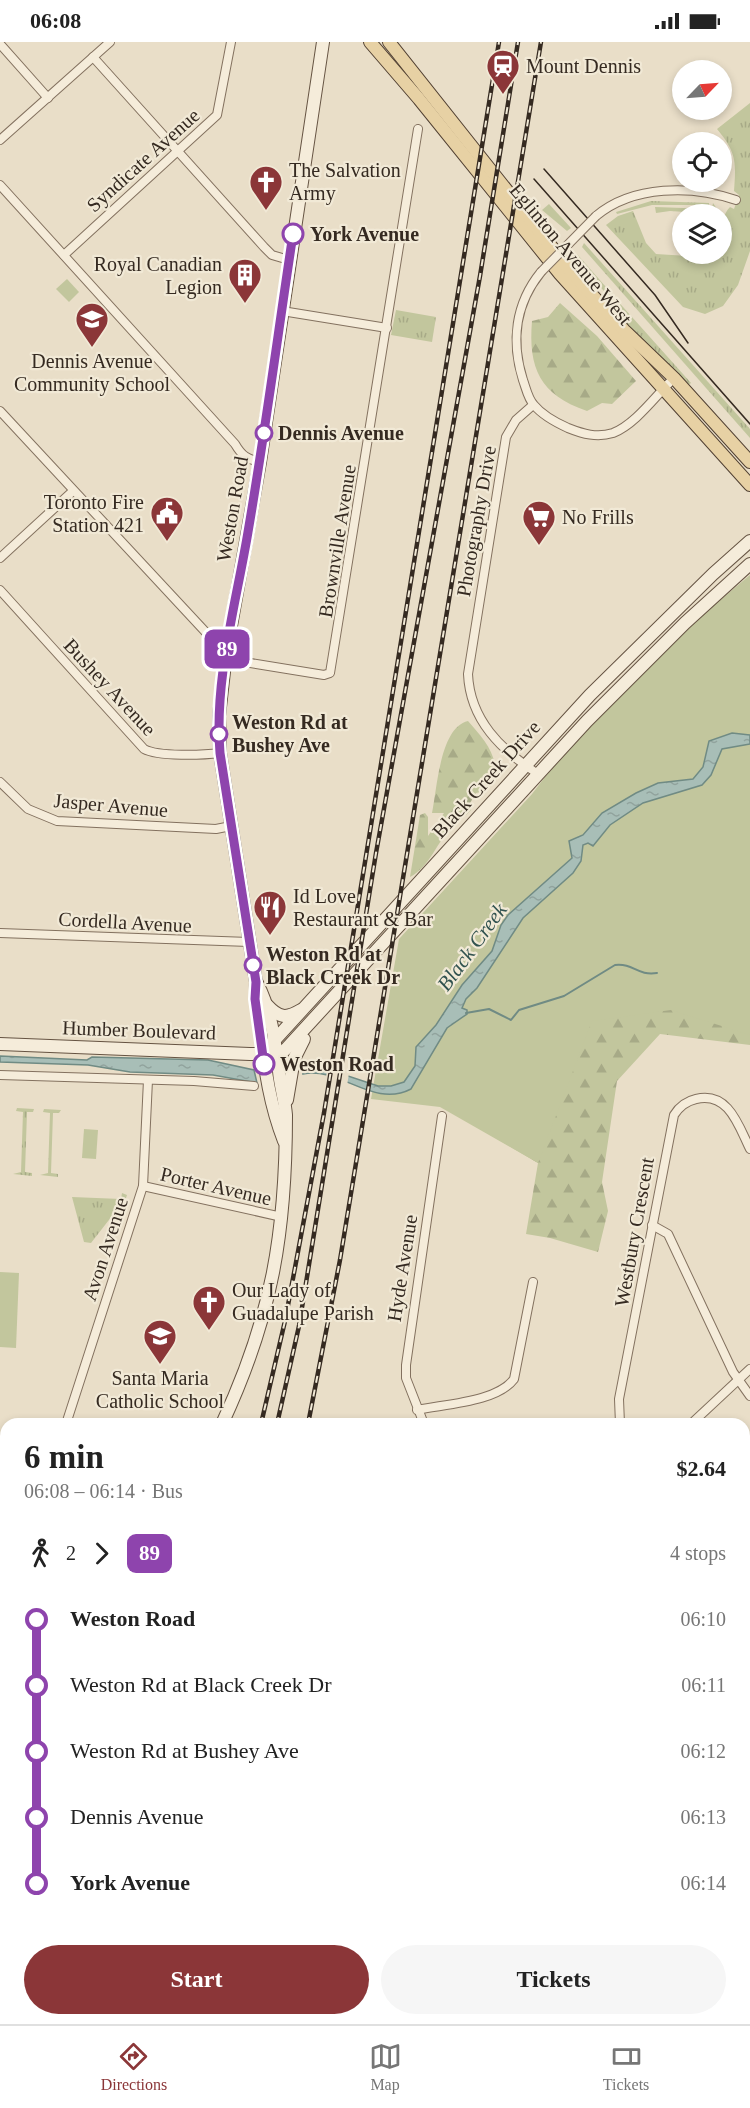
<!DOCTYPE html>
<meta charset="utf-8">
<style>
:root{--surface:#fff;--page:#f6f6f6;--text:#222;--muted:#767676;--line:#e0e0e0;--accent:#8b3638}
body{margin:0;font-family:Georgia,serif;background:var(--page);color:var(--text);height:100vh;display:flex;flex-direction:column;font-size:22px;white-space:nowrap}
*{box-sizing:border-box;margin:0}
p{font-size:20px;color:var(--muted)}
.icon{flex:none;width:33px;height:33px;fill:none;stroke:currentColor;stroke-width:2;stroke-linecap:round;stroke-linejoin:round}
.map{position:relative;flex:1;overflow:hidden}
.drawer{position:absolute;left:0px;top:1376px;width:750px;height:608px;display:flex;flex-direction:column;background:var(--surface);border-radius:18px 18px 0 0;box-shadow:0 3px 9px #0003}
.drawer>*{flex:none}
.badge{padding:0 12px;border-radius:9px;font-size:21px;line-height:39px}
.needle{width:39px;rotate:65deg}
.controls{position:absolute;left:672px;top:18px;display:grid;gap:12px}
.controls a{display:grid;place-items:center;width:60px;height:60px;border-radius:50%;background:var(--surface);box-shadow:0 3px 9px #0003;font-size:30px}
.map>.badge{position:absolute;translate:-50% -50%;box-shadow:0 0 0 3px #fff}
.legs{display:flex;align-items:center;gap:9px;height:66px;padding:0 24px;font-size:20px}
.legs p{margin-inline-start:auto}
.summary{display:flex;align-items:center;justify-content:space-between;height:102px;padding:0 24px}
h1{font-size:33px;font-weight:700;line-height:45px}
.button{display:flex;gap:12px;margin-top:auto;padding:12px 24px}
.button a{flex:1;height:69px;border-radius:36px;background:var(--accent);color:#fff;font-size:24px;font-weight:700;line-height:69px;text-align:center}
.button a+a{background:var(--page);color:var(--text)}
ul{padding:0 24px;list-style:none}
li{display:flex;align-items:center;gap:21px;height:66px;font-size:22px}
li i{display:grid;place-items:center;width:9px;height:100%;margin:0 8px;background:currentColor}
li i::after{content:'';width:15px;height:15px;margin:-8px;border:4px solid;border-radius:50%;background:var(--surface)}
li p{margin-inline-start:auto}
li:first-child i{background:linear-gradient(#0000 50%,currentColor 0)}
li:last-child i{background:linear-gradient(currentColor 50%,#0000 0)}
.status{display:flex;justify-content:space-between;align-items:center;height:42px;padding:0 30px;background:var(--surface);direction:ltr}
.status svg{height:16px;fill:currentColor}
.dock{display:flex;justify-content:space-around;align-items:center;height:84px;border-top:2px solid var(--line);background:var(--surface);font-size:16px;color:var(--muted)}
.dock a{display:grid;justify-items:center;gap:3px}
.dock .active{color:var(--accent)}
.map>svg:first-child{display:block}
</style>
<div class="status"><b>06:08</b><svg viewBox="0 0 49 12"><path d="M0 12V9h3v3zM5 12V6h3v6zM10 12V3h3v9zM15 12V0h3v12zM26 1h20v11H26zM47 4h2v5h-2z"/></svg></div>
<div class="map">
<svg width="750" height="1982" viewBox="0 0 750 1982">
<defs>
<pattern id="grass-tufts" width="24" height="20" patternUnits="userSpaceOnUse" patternTransform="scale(1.5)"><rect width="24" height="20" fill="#c2c69d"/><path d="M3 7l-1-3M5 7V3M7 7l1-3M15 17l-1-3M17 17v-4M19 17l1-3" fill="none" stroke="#a7aa87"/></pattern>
<pattern id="forest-firs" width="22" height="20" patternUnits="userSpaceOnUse" patternTransform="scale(1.5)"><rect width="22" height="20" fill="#c2c69d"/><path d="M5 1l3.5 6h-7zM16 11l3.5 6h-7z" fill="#a7aa87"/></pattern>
<pattern id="water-ripples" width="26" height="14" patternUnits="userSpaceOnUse" patternTransform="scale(1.5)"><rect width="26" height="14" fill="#a8beb7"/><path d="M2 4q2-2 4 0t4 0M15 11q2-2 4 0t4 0" fill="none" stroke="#91a39d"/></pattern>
</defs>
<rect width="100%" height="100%" fill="#e9dec8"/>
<g fill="url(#grass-tufts)">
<path d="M750,61v148l-12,34 -15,21 -18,8 -22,-7 -77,-82 12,-9 15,-5 13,32 10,11 48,3 18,-3c0,-15 -3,-36 8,-47l4,2 5,-14 -5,-4c2,-29 3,-38 -17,-62z"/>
<polygon points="651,159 709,161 709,163 652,163 617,172 616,170"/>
<polygon points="713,161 717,167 716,172 670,169 656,171 655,165 712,167"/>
<polygon points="549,162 571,186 567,189 542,168"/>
<polygon points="584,201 750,387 750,396 582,205"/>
<polygon points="577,212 613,253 610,256 582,224"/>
<polygon points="615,256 691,341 687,344 625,283 610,261"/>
<polygon points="396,268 436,275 432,300 391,293"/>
<polygon points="17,1066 34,1067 33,1070 27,1070 25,1130 32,1131 32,1134 13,1132 21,1130 23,1070 16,1069"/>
<polygon points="44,1067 61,1068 59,1071 53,1071 51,1131 58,1132 58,1135 40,1133 48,1131 50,1071 43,1070"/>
<polygon points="122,1151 127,1153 126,1156 91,1201 84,1200 72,1155 121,1157"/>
</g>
<g fill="url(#forest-firs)">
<path d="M560,261l37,33 39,45 -24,23 -10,-1 -15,8c-47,-16 -59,-43 -55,-90l16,-4z"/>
<path d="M468,679c14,16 33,36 25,58 -3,9 -8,12 -17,14l-6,10 1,7c-6,7 -12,10 -18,16 -16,15 -23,41 -43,51l10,-62 5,-2 3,4v19l16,-23h-12c5,-24 8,-86 36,-92z"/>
<polygon points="577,948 750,970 750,1003 660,992 617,1039 602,1140 608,1169 598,1210 550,1196 526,1192 538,1121 458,1074"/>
</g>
<g fill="#c2c69d">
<polygon points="67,237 79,250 69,260 56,247"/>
<polygon points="750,533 750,993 671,968 592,979 538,1121 440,1065 371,1057 399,897 532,752 558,718 621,652 700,575"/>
<polygon points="84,1087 98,1088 96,1117 82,1116"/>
<polygon points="0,1230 19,1231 16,1306 0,1305"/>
</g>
<g fill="url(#water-ripples)" stroke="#708b84" stroke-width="1.5">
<path d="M732,691l18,2v9l-28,5 -11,26 -9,10 -59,18 -33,22 -17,21 -5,-3 -5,2 -2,16 -8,12 -50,45 -46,70 -11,11 -4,9 5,2v4l-20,14 -36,61c-38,20 -71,-23 -108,-15v-13l75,25h13l13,-4 11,-16 1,-19 20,-22 26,-40 30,-34 9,-26 7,-10 64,-57 -3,-17 14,-6 19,-22 34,-20 22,-10 35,-4 10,-12 6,-26z"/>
<polygon points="0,1014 87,1018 92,1015 208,1018 254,1028 257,1041 213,1033 130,1030 88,1023 0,1020"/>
</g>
<polygon fill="#e9dec8" points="328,1023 349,1031 347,1044 326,1035"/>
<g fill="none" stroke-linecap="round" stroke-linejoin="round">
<path stroke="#708b84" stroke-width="2" d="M466,971l23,-4 22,11 8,-10 45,-14 51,-31c19,-2 22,11 42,8"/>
<defs>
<g id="street">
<polyline points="0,2 48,56"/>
<polyline points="93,15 264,205 272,213 289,218"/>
<polyline points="0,98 110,0"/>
<path d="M0,143l235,259c7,12 12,15 25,18"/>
<path d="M596,174c37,-31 96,-31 140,-16"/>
<polyline points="64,213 217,73 231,0"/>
<path d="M541,230c-26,32 -30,70 -18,108 3,8 5,19 11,25 8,10 23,18 34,23 15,6 29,10 45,5 23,-9 43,-38 61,-55"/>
<polyline points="282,269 387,286"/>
<path d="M533,363l-17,15 -10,17 -38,237c2,46 33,76 70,100"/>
<polyline points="0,369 226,612 238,619 324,633 330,631 418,87"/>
<polyline points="0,516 73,449"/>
<path d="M0,548l144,159c14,8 60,6 76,4"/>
<polyline points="0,740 28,767 57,779 216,787 231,784"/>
<polyline points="0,891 249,900"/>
<polyline points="0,1033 194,1039 254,1044"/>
<polyline points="143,1144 282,1175"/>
<polyline points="652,1183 668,1192 733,1330 750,1354"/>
<path d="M417,1368c28,-6 80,-8 97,-31l19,-97"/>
<polyline points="66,1382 143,1144 148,1038"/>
<polyline points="424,1382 406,1336 406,1323 442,1074"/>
<path d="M620,1382l-1,-25 55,-284c5,-8 13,-14 22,-16 33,-8 43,28 54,50"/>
<polyline points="691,1382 750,1327"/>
<polyline points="0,1440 6,1440"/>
<polyline points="0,1511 6,1517"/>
<polyline points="0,1680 6,1687"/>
<polyline points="744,1739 750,1745"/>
<polyline points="744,1908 750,1914"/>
<polyline points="744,1965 750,1959"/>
<polyline points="356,1982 361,1977"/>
<polyline points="546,1982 552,1977"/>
<polyline points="725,1982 730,1977"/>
</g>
<g id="secondary">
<path d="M267,963c12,13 19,14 34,5"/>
<polyline points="0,1002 250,1012 276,1012 285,1008 587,679 685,581 750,522"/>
<polyline points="262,1012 590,653 713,532 750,499"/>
<polyline points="287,1058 294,1017 304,997"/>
<path d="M284,1099c-14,-36 -19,-70 -23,-108 -2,-18 -6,-33 -5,-51l-36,-229 -1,-37 7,-62 34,-192 63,-420"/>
<path d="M222,1382c50,-107 64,-191 64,-309 -1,-14 -6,-30 -7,-44 -4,-30 -8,-61 -22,-88"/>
<polyline points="744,1629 750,1624"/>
<polyline points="0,1790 6,1779"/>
<polyline points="558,1977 561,1982"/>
</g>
<g id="primary">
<polyline points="370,0 419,57 560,232 750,443"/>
<polyline points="389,0 574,233 624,288 674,336 750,420"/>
</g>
</defs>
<use href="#street" stroke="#83715f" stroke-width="10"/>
<use href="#secondary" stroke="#655342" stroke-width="14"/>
<use href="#primary" stroke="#514032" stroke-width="14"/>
<use href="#street" stroke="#f5ecda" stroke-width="8"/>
<use href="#secondary" stroke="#f5ecda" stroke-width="12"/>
<use href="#primary" stroke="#e7d1a4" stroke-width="12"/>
<g stroke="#352a21" stroke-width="1.5">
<polyline points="544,127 655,253 688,301"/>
<polyline points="534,137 750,382"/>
</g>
<defs>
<g id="rail">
<polyline points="261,1382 285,1279 324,1071 499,0"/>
<polyline points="277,1382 299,1284 376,811 480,234 518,0"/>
<polyline points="308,1382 340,1218 541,0"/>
<polyline points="82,1982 83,1977"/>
<polyline points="96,1982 98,1977"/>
<polyline points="121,1982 123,1977"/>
</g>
</defs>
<use href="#rail" stroke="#352a21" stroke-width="4.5"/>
<use href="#rail" stroke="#f1e9d6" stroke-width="2" stroke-dasharray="7" stroke-linecap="butt"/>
<defs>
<polyline id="street-bridge" points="541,230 596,174"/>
</defs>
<use href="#street-bridge" stroke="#83715f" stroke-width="10" stroke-linecap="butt"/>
<use href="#street-bridge" stroke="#f5ecda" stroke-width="8"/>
</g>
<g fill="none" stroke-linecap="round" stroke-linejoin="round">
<defs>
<path id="line-1" d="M264,1022l-9,-65 1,-17 -36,-229c-6,-73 16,-149 28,-221 17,-99 30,-199 45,-298"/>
</defs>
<use href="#line-1" stroke="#fff" stroke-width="14"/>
<use href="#line-1" stroke="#8e44ad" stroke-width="9"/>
</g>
<defs>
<symbol id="station-pin" viewBox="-11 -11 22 30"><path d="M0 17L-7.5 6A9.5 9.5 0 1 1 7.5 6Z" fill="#8b3638" stroke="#f1e9d6"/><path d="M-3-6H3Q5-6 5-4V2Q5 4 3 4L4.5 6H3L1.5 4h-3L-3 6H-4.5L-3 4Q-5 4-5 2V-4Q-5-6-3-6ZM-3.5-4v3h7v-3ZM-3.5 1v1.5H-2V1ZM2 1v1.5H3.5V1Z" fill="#fff"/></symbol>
<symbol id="church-pin" viewBox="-11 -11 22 30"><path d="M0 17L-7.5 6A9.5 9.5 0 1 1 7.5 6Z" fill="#8b3638" stroke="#f1e9d6"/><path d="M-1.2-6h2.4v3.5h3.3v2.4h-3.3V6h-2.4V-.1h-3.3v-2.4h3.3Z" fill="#fff"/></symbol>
<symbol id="building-pin" viewBox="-11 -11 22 30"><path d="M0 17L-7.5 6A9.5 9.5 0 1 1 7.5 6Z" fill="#8b3638" stroke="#f1e9d6"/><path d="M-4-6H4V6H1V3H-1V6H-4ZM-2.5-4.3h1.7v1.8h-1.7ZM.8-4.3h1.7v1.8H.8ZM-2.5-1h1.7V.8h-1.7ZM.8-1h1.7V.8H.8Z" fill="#fff"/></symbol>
<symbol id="school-pin" viewBox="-11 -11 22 30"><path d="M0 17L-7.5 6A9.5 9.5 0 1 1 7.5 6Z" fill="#8b3638" stroke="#f1e9d6"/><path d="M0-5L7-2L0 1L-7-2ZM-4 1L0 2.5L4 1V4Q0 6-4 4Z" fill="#fff"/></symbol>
<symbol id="civic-pin" viewBox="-11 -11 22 30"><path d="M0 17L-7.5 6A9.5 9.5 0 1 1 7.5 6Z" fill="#8b3638" stroke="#f1e9d6"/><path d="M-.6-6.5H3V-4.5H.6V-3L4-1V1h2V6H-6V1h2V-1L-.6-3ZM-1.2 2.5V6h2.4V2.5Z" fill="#fff"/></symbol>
<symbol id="supermarket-pin" viewBox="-11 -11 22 30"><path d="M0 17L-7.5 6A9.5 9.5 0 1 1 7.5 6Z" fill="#8b3638" stroke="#f1e9d6"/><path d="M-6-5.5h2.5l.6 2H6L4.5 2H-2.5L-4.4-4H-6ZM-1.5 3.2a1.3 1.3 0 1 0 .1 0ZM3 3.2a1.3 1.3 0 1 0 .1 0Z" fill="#fff"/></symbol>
<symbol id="restaurant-pin" viewBox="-11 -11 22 30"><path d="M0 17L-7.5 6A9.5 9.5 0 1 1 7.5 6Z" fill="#8b3638" stroke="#f1e9d6"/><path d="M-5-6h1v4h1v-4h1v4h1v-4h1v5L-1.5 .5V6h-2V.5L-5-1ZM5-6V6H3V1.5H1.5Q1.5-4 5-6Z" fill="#fff"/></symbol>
</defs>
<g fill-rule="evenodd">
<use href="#station-pin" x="484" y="5" width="38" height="52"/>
<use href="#church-pin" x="247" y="121" width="38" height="52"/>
<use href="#building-pin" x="226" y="214" width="38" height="52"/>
<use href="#school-pin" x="73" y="258" width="38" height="52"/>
<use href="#civic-pin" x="148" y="452" width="38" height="52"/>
<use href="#supermarket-pin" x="520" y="456" width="38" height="52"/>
<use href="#restaurant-pin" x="251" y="846" width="38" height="52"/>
<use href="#church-pin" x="190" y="1241" width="38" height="52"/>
<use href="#school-pin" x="141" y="1275" width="38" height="52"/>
</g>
<g fill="#fff" stroke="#8e44ad" stroke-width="3">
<circle cx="293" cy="192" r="10"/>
<circle cx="264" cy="391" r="8"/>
<circle cx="219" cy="692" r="8"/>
<circle cx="253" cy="923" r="8"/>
<circle cx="264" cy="1022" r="10"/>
</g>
<g text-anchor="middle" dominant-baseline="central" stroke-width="4.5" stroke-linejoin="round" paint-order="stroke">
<g font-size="20" fill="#352a21" stroke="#f1e9d6" text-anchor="start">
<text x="526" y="24">Mount Dennis</text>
<text x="289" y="128">The Salvation<tspan x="289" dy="23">Army</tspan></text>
<text x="222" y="222" text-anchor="end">Royal Canadian<tspan x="222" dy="23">Legion</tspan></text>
<text x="92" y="319" text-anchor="middle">Dennis Avenue<tspan x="92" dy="23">Community School</tspan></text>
<text x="144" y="460" text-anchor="end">Toronto Fire<tspan x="144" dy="23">Station 421</tspan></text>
<text x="562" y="475">No Frills</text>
<text x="293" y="854">Id Love<tspan x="293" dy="23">Restaurant &amp; Bar</tspan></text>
<text x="232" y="1248">Our Lady of<tspan x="232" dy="23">Guadalupe Parish</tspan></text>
<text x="160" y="1336" text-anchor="middle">Santa Maria<tspan x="160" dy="23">Catholic School</tspan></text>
</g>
<g font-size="20" fill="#352a21" stroke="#f1e9d6">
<text transform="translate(143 118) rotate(-42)">Syndicate Avenue</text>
<text transform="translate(571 212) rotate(50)">Eglinton Avenue West</text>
<text transform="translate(232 467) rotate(-80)">Weston Road</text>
<text transform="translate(476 479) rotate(-80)">Photography Drive</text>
<text transform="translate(337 499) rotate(-81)">Brownville Avenue</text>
<text transform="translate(110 645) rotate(47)">Bushey Avenue</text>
<text transform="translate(486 737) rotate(-48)">Black Creek Drive</text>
<text transform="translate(111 763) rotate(5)">Jasper Avenue</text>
<text transform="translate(125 880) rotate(3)">Cordella Avenue</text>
<text transform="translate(139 988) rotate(2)">Humber Boulevard</text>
<text transform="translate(216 1144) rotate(13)">Porter Avenue</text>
<text transform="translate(634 1190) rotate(-80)">Westbury Crescent</text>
<text transform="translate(105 1207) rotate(-72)">Avon Avenue</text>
<text transform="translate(402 1226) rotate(-81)">Hyde Avenue</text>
</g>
<g font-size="20" font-weight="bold" fill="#352a21" stroke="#f1e9d6" text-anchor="start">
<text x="310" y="192">York Avenue</text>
<text x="278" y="391">Dennis Avenue</text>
<text x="232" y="680">Weston Rd at<tspan x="232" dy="23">Bushey Ave</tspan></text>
<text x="266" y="912">Weston Rd at<tspan x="266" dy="23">Black Creek Dr</tspan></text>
<text x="280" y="1022">Weston Road</text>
</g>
<g font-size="21" font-style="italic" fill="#325350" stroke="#f1e9d6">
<text transform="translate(472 905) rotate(-54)">Black Creek</text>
</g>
</g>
</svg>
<div class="controls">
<a><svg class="needle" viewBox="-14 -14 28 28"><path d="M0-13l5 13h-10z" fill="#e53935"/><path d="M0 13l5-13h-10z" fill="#767676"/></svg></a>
<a><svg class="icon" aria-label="locate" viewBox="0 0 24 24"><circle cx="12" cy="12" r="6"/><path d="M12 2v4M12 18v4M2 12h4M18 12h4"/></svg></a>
<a><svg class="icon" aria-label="layers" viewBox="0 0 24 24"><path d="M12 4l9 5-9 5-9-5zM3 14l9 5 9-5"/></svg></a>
</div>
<b class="badge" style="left:227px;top:607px;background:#8e44ad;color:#fff">89</b>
<section class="drawer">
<div class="summary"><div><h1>6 min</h1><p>06:08 – 06:14 · Bus</p></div><b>$2.64</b></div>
<div class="legs"><svg class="icon" aria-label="walk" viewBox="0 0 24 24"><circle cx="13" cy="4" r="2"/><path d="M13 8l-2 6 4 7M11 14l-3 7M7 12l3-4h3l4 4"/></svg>2<svg class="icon" aria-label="forward" viewBox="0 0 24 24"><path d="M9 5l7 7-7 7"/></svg><b class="badge" style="background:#8e44ad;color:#fff">89</b><p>4 stops</p></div>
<ul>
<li><i style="color:#8e44ad"></i><b>Weston Road</b><p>06:10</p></li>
<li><i style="color:#8e44ad"></i><span>Weston Rd at Black Creek Dr</span><p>06:11</p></li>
<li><i style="color:#8e44ad"></i><span>Weston Rd at Bushey Ave</span><p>06:12</p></li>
<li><i style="color:#8e44ad"></i><span>Dennis Avenue</span><p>06:13</p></li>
<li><i style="color:#8e44ad"></i><b>York Avenue</b><p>06:14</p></li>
</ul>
<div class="button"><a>Start</a><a>Tickets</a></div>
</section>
</div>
<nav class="dock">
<a class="active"><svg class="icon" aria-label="directions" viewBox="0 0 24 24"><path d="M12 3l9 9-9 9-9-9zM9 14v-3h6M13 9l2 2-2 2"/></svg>Directions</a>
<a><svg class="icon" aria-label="map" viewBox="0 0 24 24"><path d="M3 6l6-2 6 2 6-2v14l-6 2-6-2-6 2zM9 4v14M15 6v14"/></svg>Map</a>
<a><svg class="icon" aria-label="tickets" viewBox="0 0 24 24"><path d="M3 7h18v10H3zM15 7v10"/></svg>Tickets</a>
</nav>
